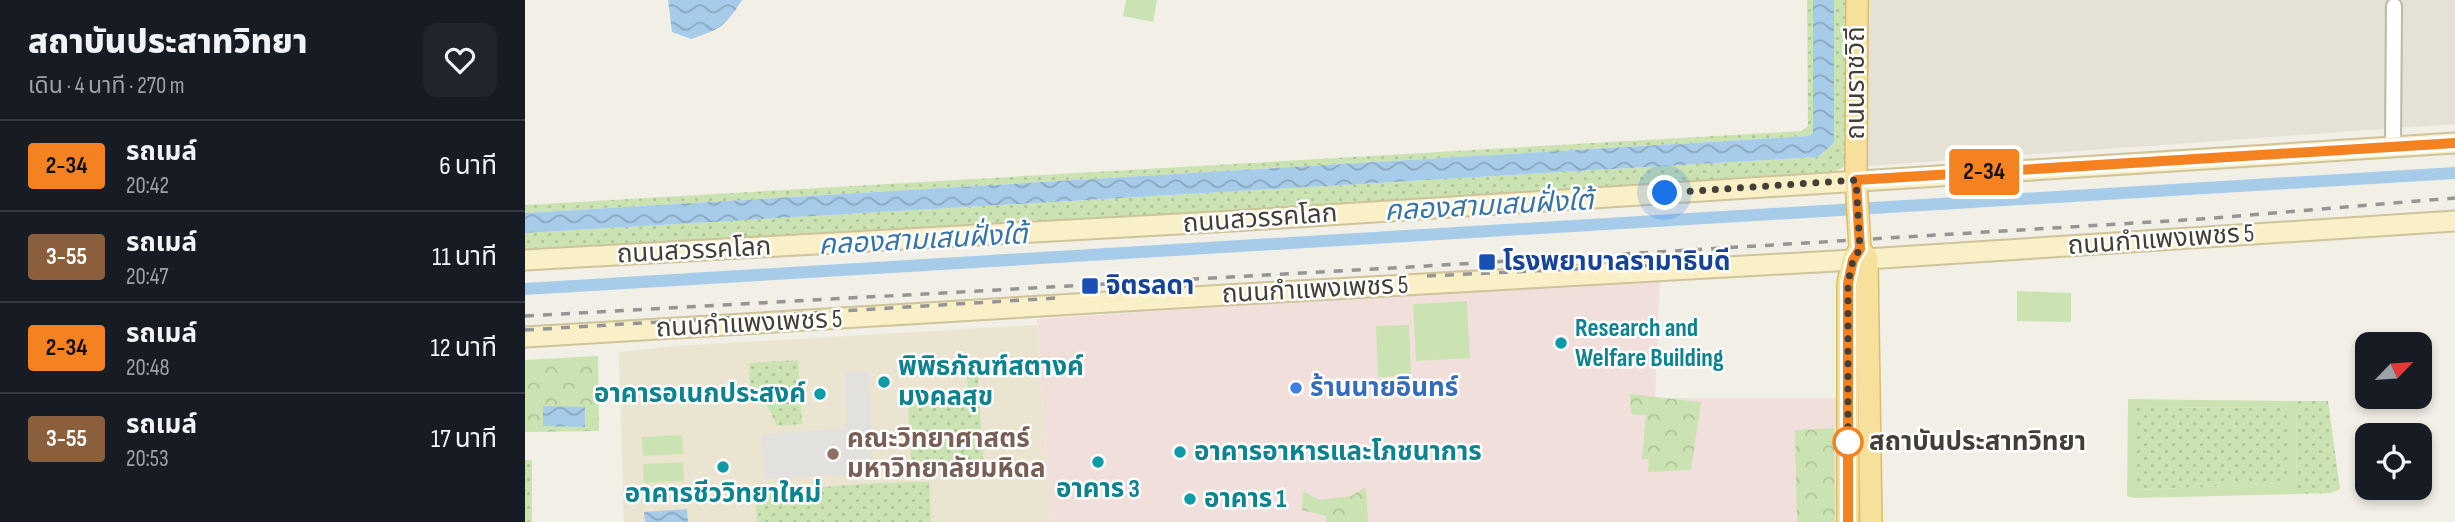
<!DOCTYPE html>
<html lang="th">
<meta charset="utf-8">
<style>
:root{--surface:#171b24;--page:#20242c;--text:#f1f3f6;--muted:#9ea1a6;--line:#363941}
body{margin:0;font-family:"Sofia Sans Condensed","Noto Sans Thai",sans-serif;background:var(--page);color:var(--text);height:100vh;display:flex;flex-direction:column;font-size:26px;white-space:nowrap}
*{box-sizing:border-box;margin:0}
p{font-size:23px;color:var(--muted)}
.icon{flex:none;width:38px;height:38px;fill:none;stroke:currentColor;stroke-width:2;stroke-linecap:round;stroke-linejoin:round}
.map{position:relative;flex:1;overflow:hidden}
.side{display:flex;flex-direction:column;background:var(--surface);width:525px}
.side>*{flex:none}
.badge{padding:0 14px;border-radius:5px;font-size:24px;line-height:46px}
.needle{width:46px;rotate:65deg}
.controls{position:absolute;left:1830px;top:332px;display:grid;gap:14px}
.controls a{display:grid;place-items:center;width:77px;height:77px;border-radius:14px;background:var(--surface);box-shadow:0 4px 10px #0003;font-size:35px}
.you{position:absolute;width:35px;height:35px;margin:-18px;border:5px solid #fff;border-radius:50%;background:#1a73e8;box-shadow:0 0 0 10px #1a73e833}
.map>.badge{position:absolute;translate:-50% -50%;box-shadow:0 0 0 4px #fff}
.round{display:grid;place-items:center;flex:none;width:74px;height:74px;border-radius:14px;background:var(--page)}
.overview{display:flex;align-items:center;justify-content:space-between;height:119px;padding:0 28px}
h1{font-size:33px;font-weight:800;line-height:52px}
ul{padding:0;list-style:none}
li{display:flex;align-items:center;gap:21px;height:91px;padding:0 28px;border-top:2px solid var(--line)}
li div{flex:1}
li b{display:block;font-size:26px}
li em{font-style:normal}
li .badge{min-width:77px;font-weight:700;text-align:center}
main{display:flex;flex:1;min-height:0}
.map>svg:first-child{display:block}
</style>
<main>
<section class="side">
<div class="overview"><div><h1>สถาบันประสาทวิทยา</h1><p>เดิน · 4 นาที · 270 m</p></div><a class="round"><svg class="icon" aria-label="heart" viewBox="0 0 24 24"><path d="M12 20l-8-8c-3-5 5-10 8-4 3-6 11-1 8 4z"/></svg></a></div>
<ul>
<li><span class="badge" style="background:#f58220;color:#111">2-34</span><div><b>รถเมล์</b><p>20:42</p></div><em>6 นาที</em></li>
<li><span class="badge" style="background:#8b5e3c;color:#fff">3-55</span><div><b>รถเมล์</b><p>20:47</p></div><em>11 นาที</em></li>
<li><span class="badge" style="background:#f58220;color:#111">2-34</span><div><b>รถเมล์</b><p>20:48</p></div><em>12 นาที</em></li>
<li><span class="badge" style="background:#8b5e3c;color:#fff">3-55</span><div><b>รถเมล์</b><p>20:53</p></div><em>17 นาที</em></li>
</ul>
</section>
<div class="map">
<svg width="1930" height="522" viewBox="0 0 1930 522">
<defs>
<pattern id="grass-dots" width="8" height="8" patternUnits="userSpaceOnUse" patternTransform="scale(1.75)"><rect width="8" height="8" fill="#cbe3b2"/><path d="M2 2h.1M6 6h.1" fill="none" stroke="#b0c49a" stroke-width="1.8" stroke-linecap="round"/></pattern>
<pattern id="forest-crowns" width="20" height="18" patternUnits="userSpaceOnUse" patternTransform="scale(1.75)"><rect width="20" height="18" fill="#cbe3b2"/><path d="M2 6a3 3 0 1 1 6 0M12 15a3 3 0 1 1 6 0" fill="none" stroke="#b0c49a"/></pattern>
<pattern id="water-waves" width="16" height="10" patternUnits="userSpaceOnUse" patternTransform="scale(1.75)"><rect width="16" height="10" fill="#a7ccea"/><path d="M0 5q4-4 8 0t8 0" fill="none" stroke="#8aa7be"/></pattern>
</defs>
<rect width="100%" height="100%" fill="#f2efe7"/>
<polygon fill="#e5e1d5" points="1342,0 1930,0 1930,124 1342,166"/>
<polygon fill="#eae4d1" points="512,325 526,522 99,522 94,352 151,346"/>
<polygon fill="#f1dfdb" points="1135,277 1130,398 1315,398 1314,522 526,522 512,319"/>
<g fill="url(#grass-dots)">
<polygon points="1282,0 1288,0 1288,133 1283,136 0,213 0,205 1277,131 1283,126"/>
<polygon points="1309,0 1323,0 1323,155 1319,166 1305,176 0,254 0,233 1293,157 1309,143"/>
<polygon points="273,360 277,424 252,426 240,401 226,400 224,363"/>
<polygon points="441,365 452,365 459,468 387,473 383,404 444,399"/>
<polygon points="1772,401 1803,401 1815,489 1805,493 1771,494"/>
<polygon points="1613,407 1760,408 1764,411 1764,483 1613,490 1610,487 1610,409"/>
<rect x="0" y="460" width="7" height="62"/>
<polygon points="404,482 406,522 232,522 231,492 354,483"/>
</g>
<g fill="url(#forest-crowns)">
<polygon points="73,356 74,431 0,432 0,360"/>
<polygon points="1105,394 1176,402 1166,470 1123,472 1124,459 1117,459 1121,415 1106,414"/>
<polygon points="1309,428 1310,522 1272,522 1270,430"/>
<polygon points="841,487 843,522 801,522 801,516 777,510 778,491 794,500 826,496"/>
</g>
<g fill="#cbe3b2" fill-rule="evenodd">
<polygon points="601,0 632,0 628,22 598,16"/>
<polygon points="1492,291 1546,293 1546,322 1492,321"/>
<polygon points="942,301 945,358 891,361 888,304"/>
<polygon points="884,325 886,376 853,377 851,326"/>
<path d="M1603,399l169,2 -1,93 -163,4 -6,-2zM1613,407l147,1 4,3v72l-151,7 -3,-3v-78z"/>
<polygon points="157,435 158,454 118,456 117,437"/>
<polygon points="158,462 159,481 119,483 118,464"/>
</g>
<polygon fill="#e3e1de" points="320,371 344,371 348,473 239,479 236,434 321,429"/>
<g fill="url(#water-waves)">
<path d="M143,0h74c-17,27 -22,29 -51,39l-19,-7z"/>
<polygon points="1288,0 1309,0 1309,143 1293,157 0,233 0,213 1283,136 1288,133"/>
<polygon points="18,406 60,407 60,427 18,426"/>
<polygon points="162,509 163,522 120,522 119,512"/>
</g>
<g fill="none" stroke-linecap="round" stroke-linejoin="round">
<polyline stroke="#a7ccea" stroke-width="12" points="0,289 1930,173"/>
<defs>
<polyline id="street" points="1868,147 1869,6"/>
<g id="secondary">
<polyline points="1342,259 1930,221"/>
<polyline points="0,260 708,221 1930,143"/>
<polyline points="0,337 718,294 1328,260"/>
</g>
<g id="primary">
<polyline points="1332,0 1331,180 1335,249 1342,259 1346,522"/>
<polyline points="1323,522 1323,283 1328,260 1335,249"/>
</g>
</defs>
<use href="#street" stroke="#bcb7aa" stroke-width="18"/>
<use href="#secondary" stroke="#cec399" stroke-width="23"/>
<use href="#primary" stroke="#d9bd6d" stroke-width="24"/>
<use href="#street" stroke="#fff" stroke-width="14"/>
<use href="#secondary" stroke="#faf0c8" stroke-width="19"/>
<use href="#primary" stroke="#f6e09c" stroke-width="21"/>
<g stroke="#959595" stroke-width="3.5" stroke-dasharray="9 9" stroke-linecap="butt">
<polyline points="902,276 1154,264 1195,255"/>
<polyline points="0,316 868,268 1676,219 1930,198"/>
<polyline points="0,330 532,298"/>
</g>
</g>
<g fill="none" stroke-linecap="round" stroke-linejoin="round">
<defs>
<polyline id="line" points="1323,522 1323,283 1328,260 1335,249 1331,180 1930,143"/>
</defs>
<use href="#line" stroke="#fff" stroke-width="16"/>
<use href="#line" stroke="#f58220" stroke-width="10"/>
<polyline stroke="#443f36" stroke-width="7" stroke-dasharray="0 12.6" points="1140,193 1331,180 1335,249 1328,260 1323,283 1323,442"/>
</g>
<g fill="#1a4fb4" stroke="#fff" stroke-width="2.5">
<rect x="953" y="253" width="18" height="18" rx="3.5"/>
<rect x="556" y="277" width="18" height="18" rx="3.5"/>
</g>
<g fill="#0f9aa8" stroke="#fff" stroke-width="2.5">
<circle cx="1036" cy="343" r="7"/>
<circle cx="359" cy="382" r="7"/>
<circle cx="295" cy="394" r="7"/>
<circle cx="655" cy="452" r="7"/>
<circle cx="573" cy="462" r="7"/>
<circle cx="198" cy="467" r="7"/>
<circle cx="665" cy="499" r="7"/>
</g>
<circle fill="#3f7fe0" stroke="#fff" stroke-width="2.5" cx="771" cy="388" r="7"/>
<circle fill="#fff" stroke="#f58220" stroke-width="3.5" cx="1323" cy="442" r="14"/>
<circle fill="#8d6e63" stroke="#fff" stroke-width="2.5" cx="308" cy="454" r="7"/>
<g text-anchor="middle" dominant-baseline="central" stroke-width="5" stroke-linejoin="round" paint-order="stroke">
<g font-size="26" fill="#443f36" stroke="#fff">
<text transform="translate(1331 83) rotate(-90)">ถนนราชวิถี</text>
<text transform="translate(735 219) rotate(-4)">ถนนสวรรคโลก</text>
<text transform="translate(1636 240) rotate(-4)">ถนนกำแพงเพชร 5</text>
<text transform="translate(169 251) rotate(-3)">ถนนสวรรคโลก</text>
<text transform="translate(790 290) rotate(-3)">ถนนกำแพงเพชร 5</text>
<text transform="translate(224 324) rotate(-3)">ถนนกำแพงเพชร 5</text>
</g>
<g font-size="26" font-weight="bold" fill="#164399" stroke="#fff" text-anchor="start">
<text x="978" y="262">โรงพยาบาลรามาธิบดี</text>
<text x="581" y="286">จิตรลดา</text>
</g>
<g font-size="26" font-weight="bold" fill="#0d838f" stroke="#fff" text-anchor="start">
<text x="1050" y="328">Research and<tspan x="1050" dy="30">Welfare Building</tspan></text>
<text x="373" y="367">พิพิธภัณฑ์สตางค์<tspan x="373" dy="30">มงคลสุข</tspan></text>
<text x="281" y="394" text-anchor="end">อาคารอเนกประสงค์</text>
<text x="669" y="452">อาคารอาหารและโภชนาการ</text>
<text x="573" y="489" text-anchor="middle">อาคาร 3</text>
<text x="198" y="494" text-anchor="middle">อาคารชีววิทยาใหม่</text>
<text x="679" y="499">อาคาร 1</text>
</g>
<g font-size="26" font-weight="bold" fill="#366cbe" stroke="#fff" text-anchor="start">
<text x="785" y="388">ร้านนายอินทร์</text>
</g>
<g font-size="26" font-weight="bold" fill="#785e54" stroke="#fff" text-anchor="start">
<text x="322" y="439">คณะวิทยาศาสตร์<tspan x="322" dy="30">มหาวิทยาลัยมหิดล</tspan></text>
</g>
<g font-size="26" font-weight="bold" fill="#443f36" stroke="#fff" text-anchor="start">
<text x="1344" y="442">สถาบันประสาทวิทยา</text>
</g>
<g font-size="28" font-style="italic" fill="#3874a7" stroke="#fff">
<text transform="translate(964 206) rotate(-3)">คลองสามเสนฝั่งใต้</text>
<text transform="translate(398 240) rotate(-3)">คลองสามเสนฝั่งใต้</text>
</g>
</g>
</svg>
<div class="controls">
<a><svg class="needle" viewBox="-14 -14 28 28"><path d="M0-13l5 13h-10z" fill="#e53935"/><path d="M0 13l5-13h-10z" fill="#9ea1a6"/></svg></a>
<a><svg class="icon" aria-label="locate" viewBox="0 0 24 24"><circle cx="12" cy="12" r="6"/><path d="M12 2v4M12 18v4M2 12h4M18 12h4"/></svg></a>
</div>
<div class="you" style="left:1140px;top:193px"></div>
<b class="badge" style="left:1459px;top:172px;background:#f58220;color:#111">2-34</b>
</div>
</main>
